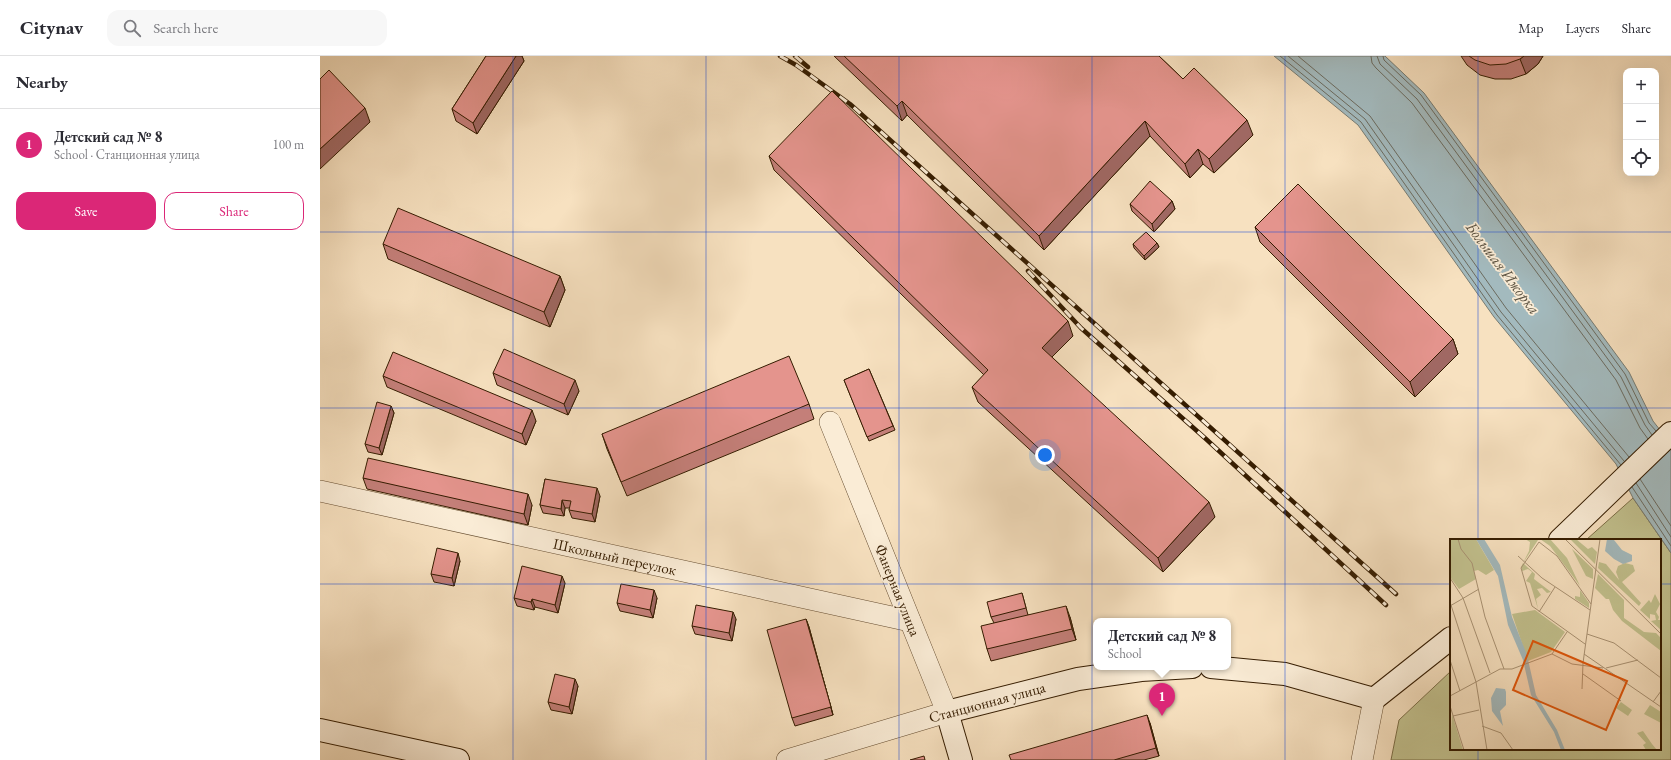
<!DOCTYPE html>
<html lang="en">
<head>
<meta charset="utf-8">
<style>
	:root { --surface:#fff; --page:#f7f7f7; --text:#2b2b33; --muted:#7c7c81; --line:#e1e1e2; --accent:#db2777 }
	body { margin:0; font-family:"EB Garamond",serif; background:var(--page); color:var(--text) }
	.controls { position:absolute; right:12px; top:12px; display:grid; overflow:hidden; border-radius:8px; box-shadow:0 4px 16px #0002 }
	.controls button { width:36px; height:36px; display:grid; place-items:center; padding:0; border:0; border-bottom:1px solid var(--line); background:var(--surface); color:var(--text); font:20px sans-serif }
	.you { position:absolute; left:725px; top:399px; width:14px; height:14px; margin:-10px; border:3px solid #fff; border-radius:50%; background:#1a73e8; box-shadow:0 0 0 6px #1a73e833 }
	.badge { display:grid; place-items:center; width:26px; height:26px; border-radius:50%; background:var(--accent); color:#fff; font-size:13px; font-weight:700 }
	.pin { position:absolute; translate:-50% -33px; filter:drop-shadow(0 1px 2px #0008) }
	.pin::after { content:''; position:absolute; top:21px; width:14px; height:12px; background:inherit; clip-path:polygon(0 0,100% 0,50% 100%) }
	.popup { position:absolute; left:773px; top:562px; width:138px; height:52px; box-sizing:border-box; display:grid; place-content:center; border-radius:8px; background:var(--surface); filter:drop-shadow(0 1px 3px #0005); font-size:13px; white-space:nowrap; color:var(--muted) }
	.popup b { font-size:15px; color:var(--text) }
	.popup::after { content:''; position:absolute; left:50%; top:100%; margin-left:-8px; border:8px solid transparent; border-top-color:var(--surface) }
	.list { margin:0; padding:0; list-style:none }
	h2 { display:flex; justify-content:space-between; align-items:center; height:52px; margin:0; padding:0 16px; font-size:17px }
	h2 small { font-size:13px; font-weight:400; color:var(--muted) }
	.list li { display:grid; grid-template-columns:26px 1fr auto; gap:12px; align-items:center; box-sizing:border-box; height:72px; padding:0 16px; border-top:1px solid var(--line) }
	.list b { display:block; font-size:15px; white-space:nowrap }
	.list p { margin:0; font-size:13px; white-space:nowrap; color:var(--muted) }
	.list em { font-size:13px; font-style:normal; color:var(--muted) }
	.actions { display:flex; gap:8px; padding:12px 16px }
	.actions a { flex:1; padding:9px 0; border:1px solid var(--accent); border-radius:12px; text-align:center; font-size:14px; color:var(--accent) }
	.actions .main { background:var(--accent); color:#fff }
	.icon { flex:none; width:22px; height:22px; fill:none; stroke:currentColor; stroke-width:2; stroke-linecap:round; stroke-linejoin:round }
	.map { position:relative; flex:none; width:1351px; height:704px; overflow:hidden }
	header { display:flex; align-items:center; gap:24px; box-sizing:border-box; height:56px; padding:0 20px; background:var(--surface); border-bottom:1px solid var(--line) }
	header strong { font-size:19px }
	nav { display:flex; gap:22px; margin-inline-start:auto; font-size:14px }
	.search { width:280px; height:36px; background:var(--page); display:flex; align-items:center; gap:10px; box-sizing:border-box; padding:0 14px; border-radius:12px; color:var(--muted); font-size:15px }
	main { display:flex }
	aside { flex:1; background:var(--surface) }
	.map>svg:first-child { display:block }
</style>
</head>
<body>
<header>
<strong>Citynav</strong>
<div class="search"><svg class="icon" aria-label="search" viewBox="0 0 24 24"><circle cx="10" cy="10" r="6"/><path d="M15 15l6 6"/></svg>Search here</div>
<nav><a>Map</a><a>Layers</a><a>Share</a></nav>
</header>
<main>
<aside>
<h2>Nearby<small></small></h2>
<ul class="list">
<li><span class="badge">1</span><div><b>Детский сад № 8</b><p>School · Станционная улица</p></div><em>100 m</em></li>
</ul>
<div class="actions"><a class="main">Save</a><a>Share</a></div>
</aside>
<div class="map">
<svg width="1351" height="704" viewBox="0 0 1351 704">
	<rect width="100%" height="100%" fill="#f7e1c0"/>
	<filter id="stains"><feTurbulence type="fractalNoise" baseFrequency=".005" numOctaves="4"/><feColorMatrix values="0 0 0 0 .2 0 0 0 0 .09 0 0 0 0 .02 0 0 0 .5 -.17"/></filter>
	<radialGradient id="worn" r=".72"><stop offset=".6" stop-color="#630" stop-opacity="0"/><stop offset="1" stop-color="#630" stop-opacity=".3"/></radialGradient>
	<polygon fill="#c2c18e" stroke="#7c6e47" points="1313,442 1351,497 1351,704 1071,704 1079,664 1131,615 1131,693 1340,693 1340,484 1266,484"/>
	<polygon fill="#a3babe" stroke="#777b72" points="954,0 1065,0 1104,37 1309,316 1333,365 1351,388 1351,497 1313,442 1296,408 1174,261 1038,69"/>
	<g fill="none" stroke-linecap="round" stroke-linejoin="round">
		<g stroke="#6c6b5f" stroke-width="1">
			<polyline points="960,0 1041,66 1177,259 1301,409"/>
			<polyline points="968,0 1045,63 1181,256 1304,405"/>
			<polyline points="978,0 1050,60 1186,252 1309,401"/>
			<polyline points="1051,0 1052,7 1056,12 1092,47 1296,324 1320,372 1328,383"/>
			<polyline points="1057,0 1060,8 1097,43 1301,321 1325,369 1332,379"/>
			<polyline points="1063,0 1064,4 1101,39 1305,318 1329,367 1336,375"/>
			<polyline points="1320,423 1351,470"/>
			<polyline points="1316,427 1351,481"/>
			<polyline points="1312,431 1351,490"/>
		</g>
		<g stroke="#664d30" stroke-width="22">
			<g id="street">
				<path id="s1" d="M0 435 590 565"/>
				<polyline points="467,704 627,656 510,366"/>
				<polyline points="1042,704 1054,643"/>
			</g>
		</g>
		<g stroke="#351c00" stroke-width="24">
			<g id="secondary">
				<polyline points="1240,484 1351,377"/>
				<polyline points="891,611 965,618 1054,643 1131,582"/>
				<polyline points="0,674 138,704"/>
				<polyline points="641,704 627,656 758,623 821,614 872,611"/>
			</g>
		</g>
		<use href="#street" stroke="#faecd6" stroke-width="21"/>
		<use href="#secondary" stroke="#faecd6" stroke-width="22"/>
		<g stroke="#351c00" stroke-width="4.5">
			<g id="rail">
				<polyline points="460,0 476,9 530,48 1076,538"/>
				<polyline points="475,0 488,11"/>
				<polyline points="708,215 761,272 886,383 1066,549"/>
			</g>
		</g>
		<use href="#rail" stroke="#faecd6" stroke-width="3" stroke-dasharray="9" stroke-linecap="butt"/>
	</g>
	<g fill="#c47f79" stroke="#351c00">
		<polygon points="166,0 202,0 204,5 157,78 136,65 132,53"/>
		<polygon points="514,0 839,0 863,23 933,79 894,117 883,108 870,122 830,80 724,194 587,59 582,65"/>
		<polygon points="1141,0 1223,0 1218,8 1206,18 1191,23 1175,23 1160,19 1147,9"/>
		<polygon points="449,100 753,280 732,301 895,461 843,516 658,346 652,331 664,319 454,114"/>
		<polygon points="852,145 855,153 834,176 812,155 810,148"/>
		<polygon points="935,171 1133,283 1138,298 1095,341 940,186"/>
		<polygon points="837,187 839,191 825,204 814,192 813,188"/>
		<polygon points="63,188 240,220 245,234 230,271 68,203"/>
		<polygon points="549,313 575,374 549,385 524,324"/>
		<polygon points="173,317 259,335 248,359 177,329"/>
		<polygon points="63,320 216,365 206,389 67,331"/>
		<polygon points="489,348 494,363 307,440 287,393 282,378"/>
		<polygon points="71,350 74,357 62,399 48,396 45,388"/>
		<polygon points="43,422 212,449 208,469 47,433"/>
		<polygon points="225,423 280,440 275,466 252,462 249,454 250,452 245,452 244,460 223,457 220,449"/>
		<polygon points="140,505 134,530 114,526 111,518"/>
		<polygon points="245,527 238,557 215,551 214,554 197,550 194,542"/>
		<polygon points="702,537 708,559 750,561 756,584 671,605 667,593 674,567 671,561"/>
		<polygon points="337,542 333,562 300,555 297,547"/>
		<polygon points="416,563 412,585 375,578 372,570"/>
		<polygon points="486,563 489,571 513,659 475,670 472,662"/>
		<polygon points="258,630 252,658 231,654 228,646"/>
		<polygon points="830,667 839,700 824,704 691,704"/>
	</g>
	<g fill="#a06863" stroke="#351c00">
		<polygon points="196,0 202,0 204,5 157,78 153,67"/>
		<polygon points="1204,0 1223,0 1218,8 1206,18 1200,3"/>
		<polygon points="582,45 587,59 582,65 577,50"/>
		<polygon points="45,52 50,66 0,113 0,93"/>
		<polygon points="927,64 933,79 894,117 889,103"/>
		<polygon points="825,65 830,80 724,194 719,180"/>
		<polygon points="878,93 883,108 870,122 865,108"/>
		<polygon points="852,145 855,153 834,176 832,168"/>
		<polygon points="837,187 839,191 825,204 824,200"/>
		<polygon points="240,220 245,234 230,271 224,256"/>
		<polygon points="748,265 753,280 727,306 722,292"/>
		<polygon points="1133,283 1138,298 1095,341 1090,326"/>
		<polygon points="255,324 259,335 248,359 244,348"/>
		<polygon points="71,350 74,357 62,399 59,392"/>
		<polygon points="212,354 216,365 206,389 202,378"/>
		<polygon points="277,432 280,440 275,466 272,458"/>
		<polygon points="208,438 212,449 208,469 204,458"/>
		<polygon points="242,444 245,452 244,460 241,453"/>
		<polygon points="889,446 895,461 843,516 838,502"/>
		<polygon points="138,497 140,505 134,530 132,522"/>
		<polygon points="242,520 245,527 238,557 235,549"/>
		<polygon points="334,534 337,542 333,562 330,554"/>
		<polygon points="212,543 215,551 214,554 211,546"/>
		<polygon points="746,550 750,561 756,584 752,573"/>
		<polygon points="413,556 416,563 412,585 409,577"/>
		<polygon points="486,563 489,571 513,659 511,651"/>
		<polygon points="255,623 258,630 252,658 249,651"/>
		<polygon points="827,659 830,667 839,700 836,692"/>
	</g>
	<g fill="#e4948d" stroke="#351c00">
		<polygon points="166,0 196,0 153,67 132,53"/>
		<polygon points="524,0 839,0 863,23 874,12 927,64 889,103 878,93 865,108 825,65 719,180 582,45 577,50"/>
		<polygon points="1149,0 1204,0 1200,3 1186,8 1170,9 1155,4"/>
		<polygon points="9,14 45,52 0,93 0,23"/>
		<polygon points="512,35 748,265 722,292 889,446 838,502 652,331 668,314 449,100"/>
		<polygon points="830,125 852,145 832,168 810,148"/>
		<polygon points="978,128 1133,283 1090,326 935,171"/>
		<polygon points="78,152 240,220 224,256 63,188"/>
		<polygon points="826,176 837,187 824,200 813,188"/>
		<polygon points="184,293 255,324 244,348 173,317"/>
		<polygon points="73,296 212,354 202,378 63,320"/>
		<polygon points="469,300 489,348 301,426 282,378"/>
		<polygon points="549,313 573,370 547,381 524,324"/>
		<polygon points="57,346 71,350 59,392 45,388"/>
		<polygon points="48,402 208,438 204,458 43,422"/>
		<polygon points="225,423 277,432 272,458 249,454 251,445 242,444 241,453 220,449"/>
		<polygon points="117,492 138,497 132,522 111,518"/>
		<polygon points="202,510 242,520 235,549 212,543 211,546 194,542"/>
		<polygon points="301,528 334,534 330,554 297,547"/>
		<polygon points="702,537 706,552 671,561 667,546"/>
		<polygon points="376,549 413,556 409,577 372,570"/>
		<polygon points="746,550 752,573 667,593 661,570"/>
		<polygon points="486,563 511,651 472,662 447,574"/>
		<polygon points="235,618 255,623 249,651 228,646"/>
		<polygon points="827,659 836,692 794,704 691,704 689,699"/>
		<polygon points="604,700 605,704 590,704"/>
	</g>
	<path fill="none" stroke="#1d4ed8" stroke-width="1" stroke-opacity="0.55" d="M193 0V704M386 0V704M579 0V704M772 0V704M965 0V704M1158 0V484M0 176H1351M0 352H1351M0 528H1131M1340 528H1351M1158 693V704"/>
	<g text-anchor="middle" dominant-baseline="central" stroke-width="3.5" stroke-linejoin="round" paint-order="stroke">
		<g font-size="15" fill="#351c00" stroke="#faecd6">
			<text stroke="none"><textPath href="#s1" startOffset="302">Школьный переулок</textPath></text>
			<text transform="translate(578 534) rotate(68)">Фанерная улица</text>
			<text transform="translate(667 646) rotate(-15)">Станционная улица</text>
		</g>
		<g font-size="16" font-style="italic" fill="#5c5342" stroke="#faecd6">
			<text transform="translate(1183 212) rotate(53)">Большая Ижорка</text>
		</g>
	</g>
	<g transform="translate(1130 483)">
		<rect width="211" height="211" fill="#f7e1c0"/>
		<path d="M0 0H26L44 31 36 36 28 31 24 32 26 40 9 50 0 38ZM75 0 88 1 73 24 85 35 84 40 101 53 97 54 92 49 87 50 91 56 86 60 88 70 80 44 76 42 82 33 78 30 72 32 71 28 79 12 80 3ZM90 0H100L117 19 130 47 100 7ZM120 0H126L138 10 142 8 147 13 145 25ZM122 10 143 30V40L136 37ZM149 23 156 25 169 41 166 33 168 27 175 24 183 26 185 32 172 43 191 64 189 67 148 29ZM148 35 174 61V79L194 93 206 94 211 99V112L172 82 163 71 159 60H156L145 49ZM130 51 139 64V69L125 60V57L130 58ZM205 55 210 65 206 73 209 78 208 81H211V91L201 82 206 81 205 76 200 75V80L190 71 199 61 201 64ZM85 71 115 93 101 113 78 122 62 75ZM171 163 182 171 178 177 166 169ZM200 166 211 173V184L194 175ZM2 175 13 211H0ZM193 192 202 205 207 211H196L193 206 196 204 187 194Z" fill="#c2c18e"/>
		<path d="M26 0H34L50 26 62 78 77 116 86 156 107 191 115 211H111L104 193 81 156 73 121 58 86 48 37ZM157 0 164 1 172 11 182 16V22L173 25 164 20 155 12ZM46 149 55 150 56 153V166L50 172 53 187 42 172 41 159Z" fill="#a3babe"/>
		<path fill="none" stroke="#a99273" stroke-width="1" d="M8 0 11 10 22 24 35 78 54 130M115 0 211 95M68 17 92 39 140 71M0 39 13 59 40 134M0 63 26 143 37 211M0 67 29 50M89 73 105 48M137 95 164 104 211 139M135 105 82 67 71 29 89 3 107 17 141 65M102 115 122 125 153 129M102 115 117 93M134 115 211 168M0 121 10 152M156 129 188 121M133 135 171 162M132 150 133 124 150 0M0 157 50 130H62L102 115M203 163 211 152M0 167 14 211M3 177 29 171M32 187 51 194 63 211"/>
		<path fill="#df560b" fill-opacity="0.15" stroke="#df560b" stroke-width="2" d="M83 102 177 142 156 191 63 151Z"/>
		<rect width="211" height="211" fill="none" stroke="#351c00" stroke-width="2"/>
	</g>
	<rect width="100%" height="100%" filter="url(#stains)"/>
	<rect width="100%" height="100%" fill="url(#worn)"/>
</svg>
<div class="controls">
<button>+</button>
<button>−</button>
<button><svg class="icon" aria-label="locate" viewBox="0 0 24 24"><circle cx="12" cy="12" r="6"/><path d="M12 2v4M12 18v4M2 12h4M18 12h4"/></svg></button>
</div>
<div class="you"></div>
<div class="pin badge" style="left:842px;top:660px">1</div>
<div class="popup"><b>Детский сад № 8</b>School</div>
</div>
</main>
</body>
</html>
